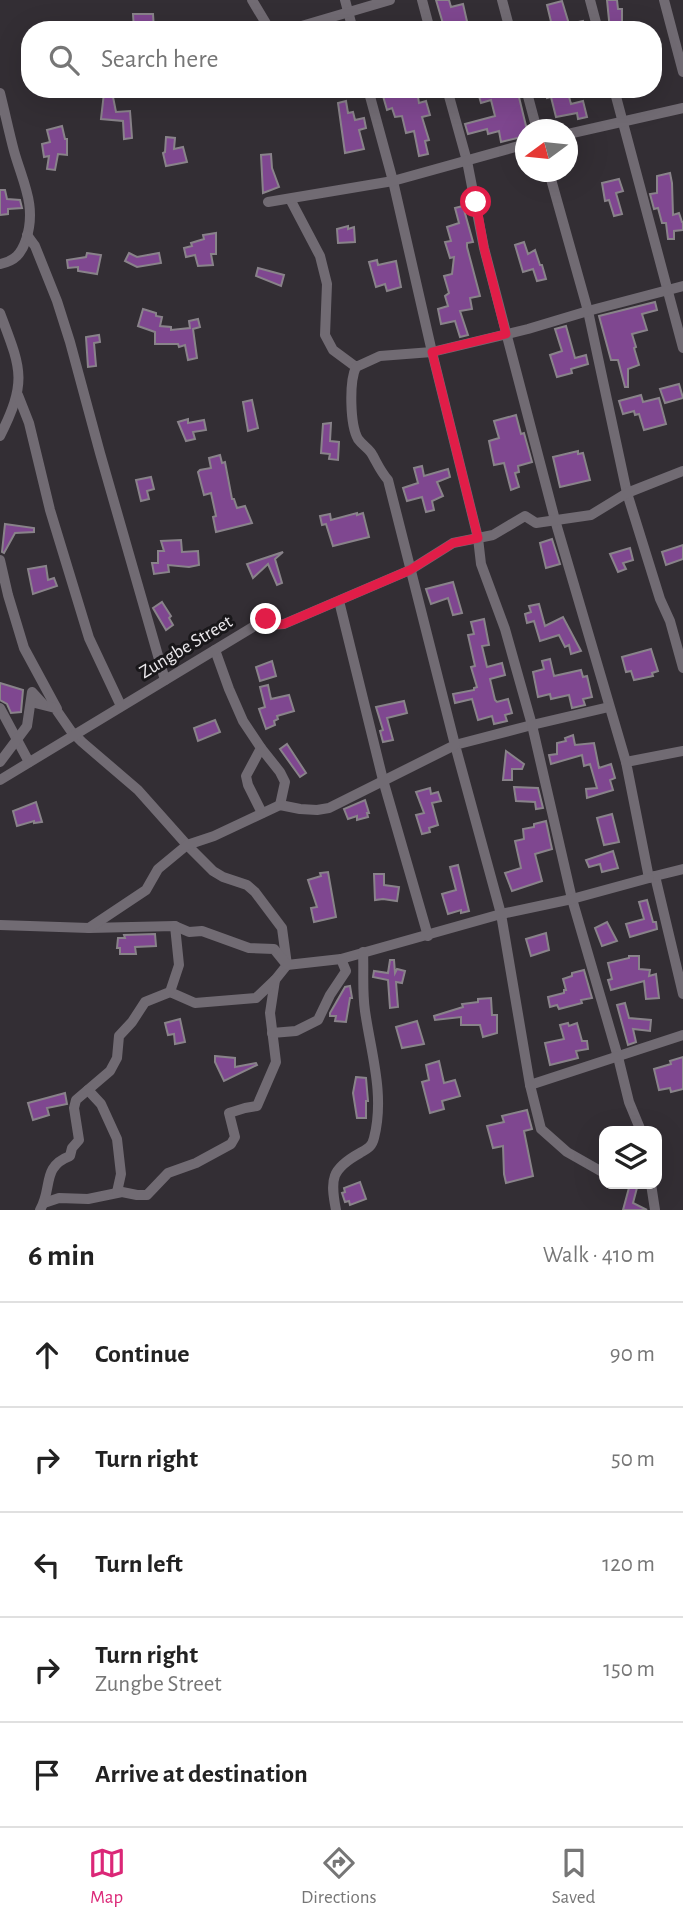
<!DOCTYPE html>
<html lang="en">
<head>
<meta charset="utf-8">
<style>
	:root { --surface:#fff; --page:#f2f2f2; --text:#222; --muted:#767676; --line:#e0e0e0; --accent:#db2777 }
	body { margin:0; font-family:"Alegreya Sans",sans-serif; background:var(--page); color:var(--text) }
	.controls { position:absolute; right:21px; bottom:21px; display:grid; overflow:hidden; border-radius:14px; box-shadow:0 7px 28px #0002 }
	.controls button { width:63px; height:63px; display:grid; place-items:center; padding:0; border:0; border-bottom:2px solid var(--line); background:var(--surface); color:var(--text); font:35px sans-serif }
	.compass { position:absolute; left:515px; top:119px; width:63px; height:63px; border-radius:50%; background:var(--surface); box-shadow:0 7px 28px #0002; rotate:255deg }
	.stop { position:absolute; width:21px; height:21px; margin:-16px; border:5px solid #e11d48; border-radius:50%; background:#fff }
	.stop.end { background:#e11d48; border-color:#fff; box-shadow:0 2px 7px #0008 }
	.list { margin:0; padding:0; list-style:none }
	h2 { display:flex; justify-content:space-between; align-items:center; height:91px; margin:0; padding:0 28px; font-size:30px }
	h2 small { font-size:23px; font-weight:400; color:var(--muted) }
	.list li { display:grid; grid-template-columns:46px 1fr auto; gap:21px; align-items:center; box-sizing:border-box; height:105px; padding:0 28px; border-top:2px solid var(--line) }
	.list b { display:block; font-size:26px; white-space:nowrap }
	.list p { margin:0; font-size:23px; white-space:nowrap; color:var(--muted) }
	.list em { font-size:23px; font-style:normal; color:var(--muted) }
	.icon { flex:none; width:38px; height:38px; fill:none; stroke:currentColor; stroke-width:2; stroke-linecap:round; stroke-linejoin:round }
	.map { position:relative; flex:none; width:683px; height:1210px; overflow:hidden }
	.search { position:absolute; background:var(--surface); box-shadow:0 7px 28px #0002; left:21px; right:21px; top:21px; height:77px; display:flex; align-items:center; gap:18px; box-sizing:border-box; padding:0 24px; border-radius:28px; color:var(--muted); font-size:26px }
	.sheet { height:616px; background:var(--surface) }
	nav { display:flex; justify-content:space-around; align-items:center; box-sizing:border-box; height:98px; border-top:2px solid var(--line); background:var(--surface); font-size:19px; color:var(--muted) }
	nav a { display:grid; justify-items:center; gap:4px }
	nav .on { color:var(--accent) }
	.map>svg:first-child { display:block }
</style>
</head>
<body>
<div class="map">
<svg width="683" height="1210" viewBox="0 0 683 1210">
	<rect width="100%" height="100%" fill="#332e34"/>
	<g fill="#7f4790" stroke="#89838a" stroke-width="2">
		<polygon points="436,0 449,0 451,7 463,4 469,30 448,30 447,26 444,27"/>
		<polygon points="607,0 617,0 618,9 622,9 622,30 610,30"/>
		<polygon points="562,1 569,24 583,21 585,30 553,30 547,5"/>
		<polygon points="133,14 153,14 154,30 134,30"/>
		<polygon points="381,89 403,89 404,93 417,91 419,103 426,101 430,115 422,117 429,140 425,141 428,154 419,156 414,131 406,133 402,116 395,117 392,108 387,110"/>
		<polygon points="477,89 517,89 527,130 526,130 526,136 501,142 499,131 488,134 487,129 468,134 465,124 495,116 491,100 481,103"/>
		<polygon points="549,89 570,89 570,92 568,93 571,104 583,101 587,117 578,119 577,113 556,117 551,97 547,98 545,90"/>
		<polygon points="112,92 116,112 130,111 132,138 124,139 123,121 101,119 104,93"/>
		<polygon points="346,101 348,113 353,112 355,120 364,118 366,128 359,130 364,149 345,153 338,103"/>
		<polygon points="62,126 65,139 67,139 67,155 58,154 55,170 47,169 49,156 44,157 42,144 50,142 47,130"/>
		<polygon points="166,137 175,138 174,149 183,147 187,162 166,166 163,153 165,152"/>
		<polygon points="271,154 272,168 279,187 263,193 261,155"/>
		<polygon points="670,173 672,183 673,215 679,213 682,222 683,222 683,230 674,231 674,239 668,239 666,223 662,223 658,208 654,209 650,194 657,193 657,176"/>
		<polygon points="619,179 623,191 616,193 622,214 614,216 609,200 605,201 602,183"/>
		<polygon points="0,190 5,190 7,199 20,200 22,208 8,209 8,214 0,215"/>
		<polygon points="463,206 473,242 467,243 467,247 480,296 470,298 472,309 460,311 468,335 460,337 455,321 441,324 438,309 448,306 445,296 449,293 444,276 452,274 454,257 450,258 445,242 451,241 447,227 459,223 455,208"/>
		<polygon points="348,226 348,229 354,227 355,242 338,243 337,229"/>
		<polygon points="216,233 216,254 211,254 213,265 198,266 195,255 186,257 184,248 192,246 191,243 204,239 203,235"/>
		<polygon points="524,242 528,254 535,250 540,265 542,265 546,279 537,281 533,269 523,272 515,245"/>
		<polygon points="87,253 101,255 97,274 78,271 78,267 68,268 67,260 86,257"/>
		<polygon points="129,253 137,257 159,253 161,263 137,267 125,261"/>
		<polygon points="377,260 378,265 396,261 401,287 387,291 385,284 376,287 369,262"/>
		<polygon points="258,268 284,275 281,286 256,276"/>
		<polygon points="655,302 657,310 642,314 647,330 632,334 636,347 634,348 639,365 628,369 628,387 625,387 618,360 611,360 599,316"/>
		<polygon points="143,309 156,313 156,316 162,317 160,326 171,327 171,330 190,328 189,321 198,319 200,327 193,329 197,358 188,360 185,345 179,347 178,344 155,344 155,332 138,326"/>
		<polygon points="566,326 575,358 586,355 588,364 571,369 572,373 557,377 550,355 562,351 555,329"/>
		<polygon points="99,335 100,342 94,343 96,366 88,367 86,337"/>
		<polygon points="679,384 683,398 665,403 660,389"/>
		<polygon points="641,395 643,402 659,398 666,424 644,430 639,414 635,415 634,411 623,414 619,401"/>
		<polygon points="252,400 258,428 248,431 243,402"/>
		<polygon points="516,415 521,434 524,433 532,462 518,466 519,472 515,473 519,487 511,490 504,463 494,465 489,441 499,438 494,421"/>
		<polygon points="188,419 188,423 204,420 206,430 193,432 195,439 186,441 178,422"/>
		<polygon points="331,423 330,441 339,442 338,460 329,459 330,454 321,453 323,424"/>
		<polygon points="578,451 578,454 583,453 590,480 560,487 553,457"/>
		<polygon points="220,455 222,463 225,462 232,499 234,499 237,508 245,506 252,523 216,532 213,517 216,516 211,493 204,495 198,472 200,470 211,468 209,458"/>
		<polygon points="422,466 424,476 448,469 450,477 437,482 443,496 432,501 434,510 426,512 422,497 407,501 403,488 418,483 414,468"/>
		<polygon points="151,477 154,489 147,491 149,499 141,501 136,480"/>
		<polygon points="357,513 357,515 363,513 369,537 333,546 326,524 322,525 320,516 330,514 331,520"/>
		<polygon points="5,524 34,528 34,532 15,533 4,553 2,552"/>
		<polygon points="552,539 560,564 546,568 540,543"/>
		<polygon points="181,540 182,552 198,551 199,565 189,567 168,565 169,572 154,574 152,563 158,563 158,551 164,551 161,541"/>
		<polygon points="683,545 683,559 666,565 662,552"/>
		<polygon points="630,548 633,560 623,563 626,569 618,572 610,554"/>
		<polygon points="283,552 275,559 282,583 277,585 268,564 253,578 247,564"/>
		<polygon points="46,566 48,580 54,578 57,586 33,594 28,569"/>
		<polygon points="453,582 462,613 453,615 448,598 431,604 426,589"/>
		<polygon points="162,602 171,616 169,618 173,625 166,630 153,608"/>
		<polygon points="539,604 545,626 563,617 581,651 571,654 569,645 565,647 559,635 540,641 534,621 527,623 525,614 531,612 529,606"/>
		<polygon points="484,619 489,645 482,646 487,667 502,663 505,675 490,679 495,700 497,702 508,699 512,713 505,715 507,721 494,724 492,716 478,720 472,699 455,703 453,694 474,690 474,688 477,687 471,667 475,666 468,635 474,634 471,622"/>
		<polygon points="651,649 658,671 652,673 653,676 634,680 631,671 626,672 622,657"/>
		<polygon points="550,659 554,676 581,670 583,677 587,676 592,697 583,699 585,705 572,708 569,695 551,699 550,694 538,697 533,672 544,669 542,661"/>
		<polygon points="272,661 276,676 260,681 256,667"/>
		<polygon points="0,683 23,690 21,712 11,713 7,704 0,700"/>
		<polygon points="268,685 271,699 289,695 294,711 277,716 278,719 274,721 275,725 266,729 259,709 265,707 260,687"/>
		<polygon points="404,701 407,713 387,718 393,740 383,742 380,731 383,730 376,707"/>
		<polygon points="215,720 220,732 198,741 194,728"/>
		<polygon points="573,735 575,745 594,743 599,768 611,764 615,778 610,780 613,790 587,798 586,789 597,788 590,764 584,766 582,755 551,764 549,755 557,754 557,743 566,741 565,738"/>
		<polygon points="287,744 306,773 300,777 280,749"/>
		<polygon points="506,751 524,764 522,769 512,769 512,780 503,780"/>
		<polygon points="514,787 538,788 543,808 536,809 535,802 516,801"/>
		<polygon points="430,788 431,794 438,792 441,801 432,803 438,825 429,828 430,832 422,834 416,815 424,813 416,792"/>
		<polygon points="365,800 369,813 367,813 368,817 357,820 357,816 348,819 344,809"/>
		<polygon points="36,802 42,822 34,823 34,821 17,826 13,811"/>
		<polygon points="612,814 619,842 604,845 597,818"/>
		<polygon points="546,821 552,849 535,854 542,881 512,891 505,873 521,868 515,841 524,839 523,829 534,827 534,824"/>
		<polygon points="613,851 618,868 602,872 600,864 589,867 586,860"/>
		<polygon points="458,865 469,911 461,913 461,910 448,914 442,894 456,890 450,867"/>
		<polygon points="328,872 336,917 314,922 311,908 317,907 308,880 321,876 320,873"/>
		<polygon points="374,874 384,874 384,885 399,887 397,901 383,899 375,900"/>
		<polygon points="647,900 653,922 656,922 657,929 630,937 626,924 644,919 639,902"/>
		<polygon points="607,922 617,941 602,946 595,928"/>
		<polygon points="546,933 549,950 531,956 526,939"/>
		<polygon points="155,934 156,946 135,947 136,954 120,954 120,948 117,948 118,938 125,938 124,935"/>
		<polygon points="629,956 639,956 639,969 650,970 649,976 656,974 659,998 646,999 644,981 611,990 608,980 612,979 608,963 629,958"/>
		<polygon points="390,960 394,960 395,973 397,969 405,971 402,983 396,982 398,1007 390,1008 388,980 373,977 374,971 388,973"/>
		<polygon points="584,970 592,998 581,1000 582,1003 559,1009 557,1005 550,1007 548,997 564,993 564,990 566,990 563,979 572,976 572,973"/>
		<polygon points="350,986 352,998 350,998 346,1022 335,1021 336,1016 330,1016 330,1013 345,987"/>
		<polygon points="491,998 492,1015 497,1015 497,1033 483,1037 480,1025 461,1025 461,1017 435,1020 434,1016 463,1007 462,1004 478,1002 478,999"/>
		<polygon points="625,1003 629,1018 651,1020 650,1031 633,1029 636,1042 628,1045 617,1005"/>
		<polygon points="180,1019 185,1042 175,1044 174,1034 168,1035 165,1023"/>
		<polygon points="417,1021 424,1044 402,1048 396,1027"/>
		<polygon points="568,1023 569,1026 577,1023 582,1041 587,1041 588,1049 576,1051 578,1058 550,1065 545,1043 564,1039 560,1025"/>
		<polygon points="215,1056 235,1058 235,1067 256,1063 257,1065 224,1081 215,1062"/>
		<polygon points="683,1057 683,1089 671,1092 670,1088 659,1090 654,1069 671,1064 670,1061"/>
		<polygon points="439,1061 444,1083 455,1080 460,1096 442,1101 444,1109 430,1113 422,1082 429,1080 426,1065"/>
		<polygon points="356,1077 366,1078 368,1101 366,1101 366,1118 357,1118 353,1093"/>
		<polygon points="65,1093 67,1104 47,1108 49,1115 33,1120 28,1103"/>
		<polygon points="527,1110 532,1129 524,1131 533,1176 506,1183 504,1174 503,1146 493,1148 487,1126 504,1122 502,1116"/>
		<polygon points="360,1182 366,1199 350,1205 349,1201 345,1202 342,1193 345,1192 344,1188"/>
		<polygon points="630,1184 638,1184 633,1203 647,1210 623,1210"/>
	</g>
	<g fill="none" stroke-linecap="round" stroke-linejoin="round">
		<g stroke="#716b73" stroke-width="10">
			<polyline points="252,0 270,30"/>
			<polyline points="345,0 353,30"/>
			<polyline points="422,0 430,30"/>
			<polyline points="502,0 510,30"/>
			<polyline points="590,0 598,30"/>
			<polyline points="664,0 683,72"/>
			<polyline points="288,30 390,0"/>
			<polyline points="368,89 393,181 432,352 478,538 481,564 505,629 532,725 455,745 501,914 530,1085 541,1129 567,1152 604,1173"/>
			<polyline points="447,89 467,161 484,248 555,520 626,762"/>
			<polyline points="526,89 537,130"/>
			<polyline points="614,89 683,348"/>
			<path d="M0 93C5 113 9 132 14 151 23 183 37 206 26 240 21 254 15 261 0 264"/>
			<polyline points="568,134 683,108"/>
			<polyline points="549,172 588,311 627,493 660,599 670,621 683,668"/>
			<polyline points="290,199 320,256 327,284 325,335 333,350 356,367 380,356 432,352 528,329 588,311 683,286"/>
			<polyline points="268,202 393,181 526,144"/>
			<polyline points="27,235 35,246 57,301 70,342 100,453 165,680"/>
			<path d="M0 313C21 369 28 380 0 436"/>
			<polyline points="18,395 29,423 50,510 89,638 121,706"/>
			<polyline points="0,560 8,595 24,648 57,709"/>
			<polyline points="340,605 383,780 428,936"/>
			<polyline points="215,650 229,689 243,721 261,748 246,776 248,785 262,813"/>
			<polyline points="31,702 55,708 71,731 82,742 138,790 187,845 213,871 223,877 247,885 255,892 282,928 287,965 275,980 270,1013 276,1062 257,1106 245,1108 229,1113 235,1137 231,1144 196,1163 168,1173 147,1195 137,1195 122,1192 88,1199 59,1198 44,1203"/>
			<polyline points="609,707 532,725 572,899 618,1057 629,1102 641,1131"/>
			<polyline points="0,708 29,762"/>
			<polyline points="261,748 280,772 285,782 280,805"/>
			<polyline points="683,751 626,762 649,878 655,876 683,994"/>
			<polyline points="0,762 27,726 32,692 43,704"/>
			<polyline points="0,780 266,619 271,625 284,624 410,570 453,543 493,535 525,516 536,523 591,515 627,493 683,471"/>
			<polyline points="655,876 683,869"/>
			<polyline points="0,925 89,928 175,926 189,932 202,931 249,948 274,949 287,965 341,959 501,914 572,899 649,878"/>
			<path d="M89 928 146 890 158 869 187 845 214 836 280 805 300 809 317 810 329 808 455 745 388 480C381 472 378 465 373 456 370 449 363 446 358 439 350 425 349 382 356 367"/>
			<polyline points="170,992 195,1003 256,998 275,980"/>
			<polyline points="272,1033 296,1031 318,1020 330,995 346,971 341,959"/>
			<polyline points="530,1085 683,1035"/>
			<polyline points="88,1090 101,1104 117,1139 121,1174 117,1192"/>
			<polyline points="651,1184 655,1210"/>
			<path d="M40 1210C53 1188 41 1167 70 1156L72 1148 79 1140 74 1108 76 1100 110 1071 117 1058 119 1036 132 1022 145 1002 170 992 179 965 175 926"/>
			<path d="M336 1210C330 1179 331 1169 360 1153 367 1149 372 1147 374 1138 385 1095 371 1053 365 1011 362 991 364 971 363 952"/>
		</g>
	</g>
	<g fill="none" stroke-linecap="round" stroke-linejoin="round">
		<polyline stroke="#e11d48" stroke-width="9" points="266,619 271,625 284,624 410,570 453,543 478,538 432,352 506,334 484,248 476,202"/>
	</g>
	<g text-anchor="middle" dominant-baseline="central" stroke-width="6" stroke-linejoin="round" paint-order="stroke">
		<g font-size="19" fill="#ece9ed" stroke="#19171a">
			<text transform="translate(186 647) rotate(-31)">Zungbe Street</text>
		</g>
	</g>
</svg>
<div class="controls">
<button><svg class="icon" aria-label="layers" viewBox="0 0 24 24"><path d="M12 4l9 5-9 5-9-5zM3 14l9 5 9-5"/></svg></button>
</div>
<svg class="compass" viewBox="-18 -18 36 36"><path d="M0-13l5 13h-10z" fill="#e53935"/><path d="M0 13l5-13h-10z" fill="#767676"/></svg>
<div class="stop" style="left:476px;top:202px"></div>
<div class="stop end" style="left:266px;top:619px"></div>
<div class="search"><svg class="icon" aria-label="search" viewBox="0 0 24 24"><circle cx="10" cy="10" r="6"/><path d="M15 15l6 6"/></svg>Search here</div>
</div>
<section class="sheet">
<h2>6 min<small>Walk · 410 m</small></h2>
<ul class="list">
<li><svg class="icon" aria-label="ahead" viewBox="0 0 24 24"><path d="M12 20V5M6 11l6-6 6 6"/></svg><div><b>Continue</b></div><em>90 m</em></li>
<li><svg class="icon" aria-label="right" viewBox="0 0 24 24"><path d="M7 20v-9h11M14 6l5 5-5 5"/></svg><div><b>Turn right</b></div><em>50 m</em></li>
<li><svg class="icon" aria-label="left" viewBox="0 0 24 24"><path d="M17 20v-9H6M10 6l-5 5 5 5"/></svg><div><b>Turn left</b></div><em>120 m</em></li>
<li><svg class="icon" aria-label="right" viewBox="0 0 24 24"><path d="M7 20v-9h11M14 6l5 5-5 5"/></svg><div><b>Turn right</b><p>Zungbe Street</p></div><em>150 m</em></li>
<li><svg class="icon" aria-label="arrive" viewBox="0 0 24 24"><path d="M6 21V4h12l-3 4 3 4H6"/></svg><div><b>Arrive at destination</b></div></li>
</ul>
</section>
<nav>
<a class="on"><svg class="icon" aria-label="map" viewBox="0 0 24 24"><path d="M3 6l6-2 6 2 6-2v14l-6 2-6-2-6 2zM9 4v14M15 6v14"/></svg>Map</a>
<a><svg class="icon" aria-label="directions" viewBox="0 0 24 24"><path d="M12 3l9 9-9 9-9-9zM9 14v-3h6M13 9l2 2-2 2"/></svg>Directions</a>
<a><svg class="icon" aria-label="saved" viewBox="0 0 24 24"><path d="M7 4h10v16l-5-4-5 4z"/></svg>Saved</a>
</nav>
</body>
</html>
